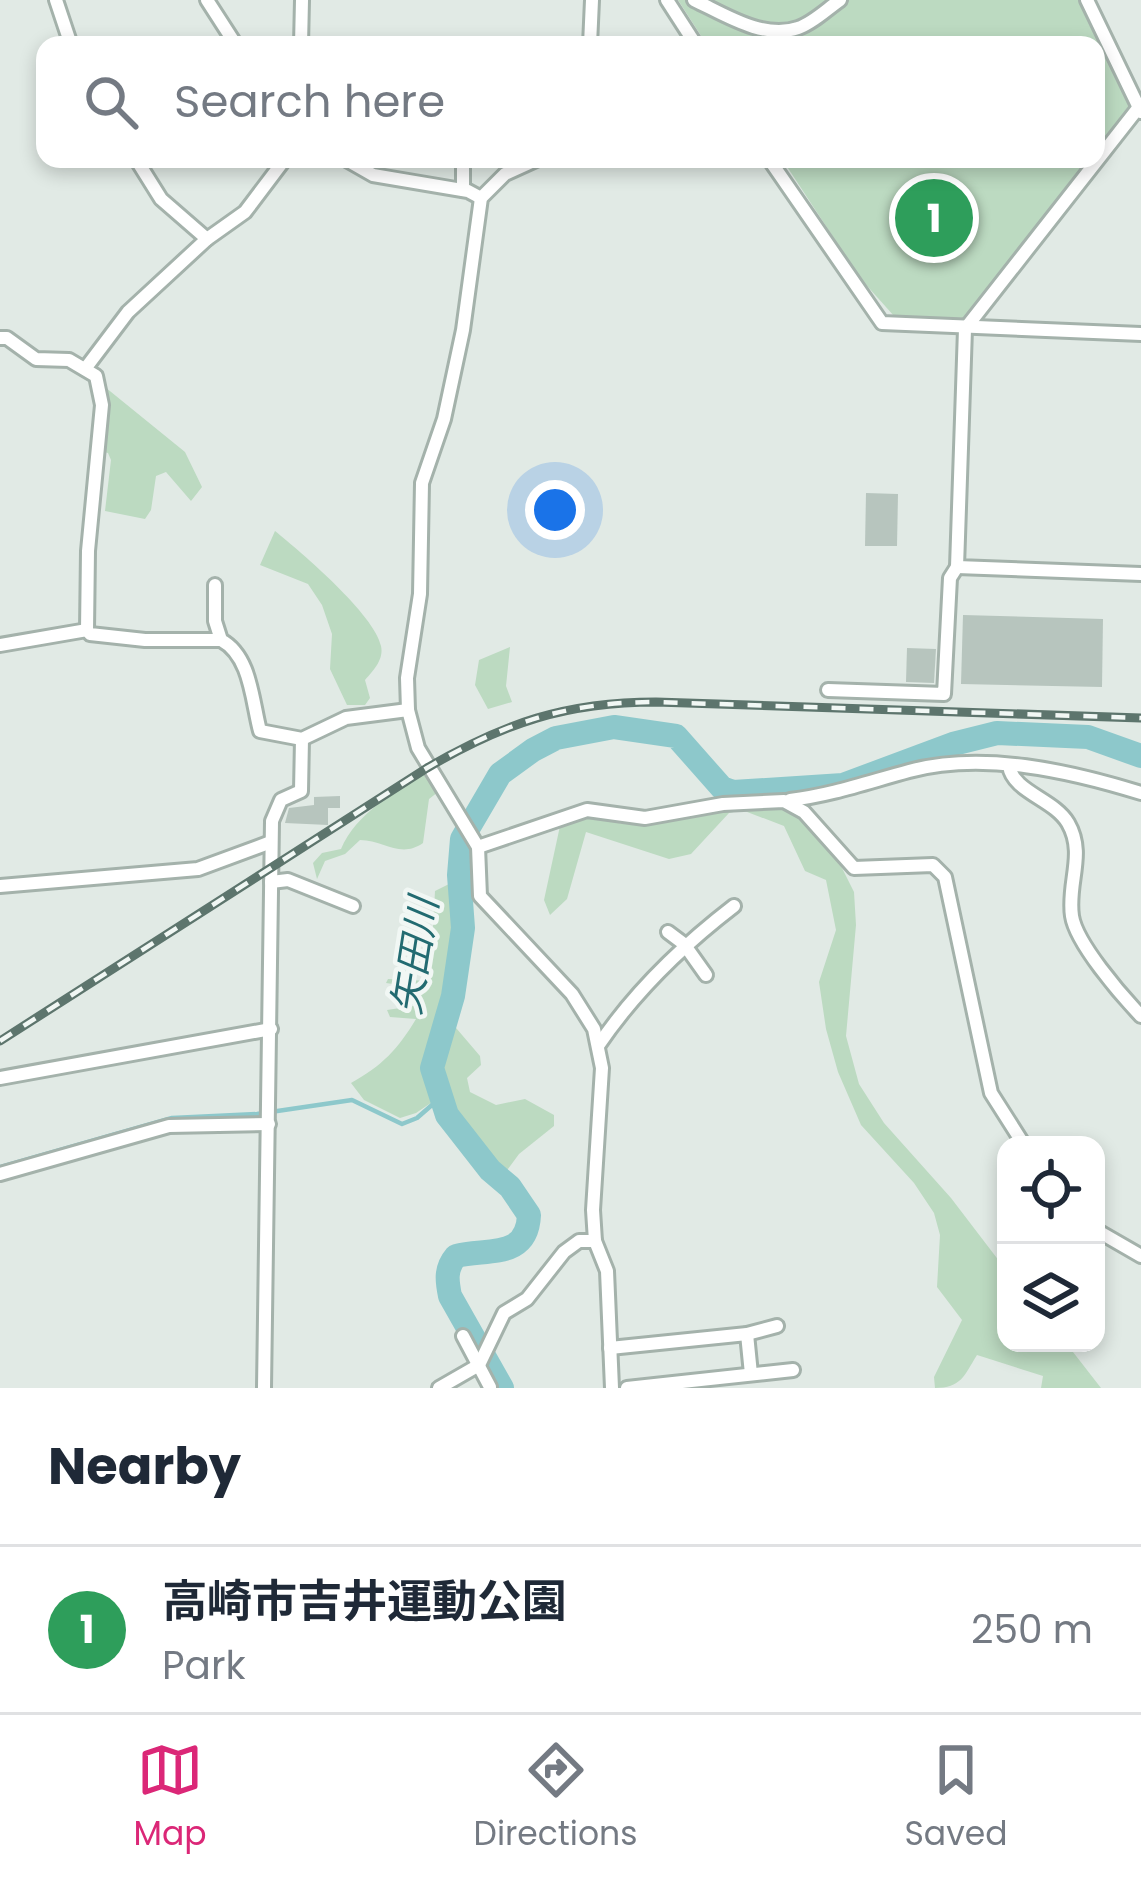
<!DOCTYPE html>
<html lang="en">
<head>
<meta charset="utf-8">
<style>
	:root { --surface:#fff; --page:#f6f6f7; --text:#1f2937; --muted:#747a83; --line:#e0e1e3; --accent:#db2777 }
	body { margin:0; font-family:Poppins,"Noto Sans JP",sans-serif; background:var(--page); color:var(--text) }
	.controls { position:absolute; right:36px; bottom:36px; display:grid; overflow:hidden; border-radius:24px; box-shadow:0 6px 18px #0003 }
	.controls button { width:108px; height:108px; display:grid; place-items:center; padding:0; border:0; border-bottom:3px solid var(--line); background:var(--surface); color:var(--text); font:60px sans-serif }
	.you { position:absolute; left:555px; top:510px; width:42px; height:42px; margin:-30px; border:9px solid #fff; border-radius:50%; background:#1a73e8; box-shadow:0 0 0 18px #1a73e833 }
	.badge { display:grid; place-items:center; width:78px; height:78px; border-radius:50%; background:var(--accent); color:#fff; font-size:39px; font-weight:700 }
	.pin { position:absolute; translate:-50% -50%; border:6px solid #fff; box-shadow:0 3px 12px #0006 }
	.list { margin:0; padding:0; list-style:none }
	h2 { display:flex; justify-content:space-between; align-items:center; height:156px; margin:0; padding:0 48px; font-size:51px }
	h2 small { font-size:39px; font-weight:400; color:var(--muted) }
	.list li { display:grid; grid-template-columns:78px 1fr auto; gap:36px; align-items:center; box-sizing:border-box; height:168px; padding:0 48px; border-top:3px solid var(--line) }
	.list b { display:block; font-size:45px; white-space:nowrap }
	.list p { margin:0; font-size:39px; white-space:nowrap; color:var(--muted) }
	.list em { font-size:39px; font-style:normal; color:var(--muted) }
	.icon { flex:none; width:66px; height:66px; fill:none; stroke:currentColor; stroke-width:2; stroke-linecap:round; stroke-linejoin:round }
	.map { position:relative; flex:none; width:1141px; height:1388px; overflow:hidden }
	.search { position:absolute; background:var(--surface); box-shadow:0 6px 18px #0003; left:36px; right:36px; top:36px; height:132px; display:flex; align-items:center; gap:30px; box-sizing:border-box; padding:0 42px; border-radius:24px; color:var(--muted); font-size:45px }
	.sheet { height:324px; background:var(--surface) }
	nav { display:flex; justify-content:space-around; align-items:center; box-sizing:border-box; height:168px; border-top:3px solid var(--line); background:var(--surface); font-size:33px; color:var(--muted) }
	nav a { display:grid; justify-items:center; gap:6px }
	nav .on { color:var(--accent) }
	.map>svg:first-child { display:block }
</style>
</head>
<body>
<div class="map">
<svg width="1141" height="1388" viewBox="0 0 1141 1388">
	<rect width="100%" height="100%" fill="#e1eae5"/>
	<g fill="#bcdac1">
		<polygon points="678,0 1093,0 1141,99 1096,157 1096,45 707,45"/>
		<polygon points="782,159 1094,159 966,319 894,316 860,278"/>
		<polygon points="100,383 185,452 202,487 191,501 166,472 156,476 151,510 145,519 105,511 111,460 108,453 91,449 98,422"/>
		<path d="M275 531C301 552 375 615 381 646 384 659 374 670 365 680L370 698 365 705H347L330 669 332 634 322 605 308 584 260 565Z"/>
		<polygon points="510,647 506,686 512,702 488,709 475,685 479,660"/>
		<path d="M427 769 438 792 429 799 423 843C400 859 384 840 360 840L345 854 325 861 317 879 313 863 322 853 341 849C356 813 396 792 427 769Z"/>
		<path d="M769 806 785 808 800 817 841 866 854 892 856 925 846 1036 859 1084 884 1123 951 1198 1006 1270V1343H1066L1101 1388H1041L1043 1376 977 1355C964 1376 961 1388 935 1388L934 1377 962 1320 937 1287 940 1235 934 1213 914 1183 861 1125 838 1072 826 1029 819 982 836 930 826 880 805 871 784 826 742 810 729 813 691 854 669 859 586 832 567 899 550 915 544 900 560 826 588 817 624 824H654L725 807Z"/>
		<path d="M455 881 456 923 439 1008 480 1056 481 1065 467 1078 470 1092 496 1105 525 1099 554 1115V1126L519 1154 505 1173 444 1094 416 1113 400 1118 364 1100 351 1083C382 1066 398 1049 416 1019L390 1017 387 1010 420 1005 414 987 386 983 388 979 430 981 435 891Z"/>
	</g>
	<g fill="none" stroke-linecap="round" stroke-linejoin="round">
		<polyline stroke="#8dc8cb" stroke-width="4.5" points="0,1167 172,1118 257,1114 352,1100 402,1124 417,1118 440,1098"/>
		<path stroke="#8dc8cb" stroke-width="24" d="M502 1388 450 1296C447 1281 445 1269 456 1256 487 1248 527 1260 529 1215L510 1187 490 1170 447 1115 432 1068 453 996 463 928 459 875 462 839 500 774 533 750 556 738 614 727 676 736 722 788 733 792 843 785 953 744 997 733 1088 737 1141 756"/>
	</g>
	<g fill="#b7c5be">
		<polygon points="866,493 898,494 897,546 865,546"/>
		<polygon points="963,615 1103,619 1102,687 961,684"/>
		<polygon points="907,648 936,649 934,683 906,682"/>
		<polygon points="340,796 340,808 328,808 328,825 285,823 289,808 314,805 314,797"/>
	</g>
	<g fill="none" stroke-linecap="round" stroke-linejoin="round">
		<g stroke="#a4b2ab" stroke-width="18">
			<g id="minor">
				<polyline points="56,0 71,45"/>
				<polyline points="207,0 236,45"/>
				<polyline points="667,0 696,45"/>
				<path d="M694 0C724 14 763 40 798 28 813 23 827 9 840 0"/>
				<polyline points="1087,0 1141,112"/>
				<polyline points="301,45 302,0"/>
				<polyline points="590,45 592,0"/>
				<polyline points="1139,107 965,329 957,567 1141,574"/>
				<polyline points="136,159 161,199 207,239"/>
				<polyline points="345,159 373,175 468,191 481,198"/>
				<polyline points="538,159 505,174 481,198 463,330 444,419 422,483 420,594 407,678 408,710 418,748 478,847 480,896 572,994 594,1029 602,1068 593,1210 595,1241 607,1271 612,1388"/>
				<polyline points="769,159 882,323 1141,334"/>
				<polyline points="463,190 463,159"/>
				<polyline points="0,338 7,338 36,359 69,360 96,376 102,405 88,551 87,630"/>
				<polyline points="85,369 128,312 207,239 245,212 285,159"/>
				<path d="M215 585V621L221 640C251 656 252 701 260 731L302 739 346 718 408 710"/>
				<polyline points="0,645 87,630 90,634 145,640 221,640"/>
				<polyline points="828,690 944,694 950,578 957,567"/>
				<path d="M1009 766C1013 792 1054 799 1068 823 1086 854 1067 883 1072 916 1076 943 1121 995 1141 1016"/>
				<path d="M790 800C832 795 868 782 909 771 983 751 1070 771 1141 793"/>
				<polyline points="478,847 587,810 645,818 723,804 784,801 804,812 854,868 933,865 945,877 991,1093 1024,1145"/>
				<polyline points="271,882 288,880 353,906"/>
				<polyline points="0,886 198,869 271,842"/>
				<polyline points="668,932 684,944 706,975"/>
				<path d="M598 1046C635 991 682 946 734 906"/>
				<polyline points="0,1078 271,1029"/>
				<polyline points="0,1174 169,1126 269,1124"/>
				<polyline points="1096,1230 1141,1256"/>
				<polyline points="747,1334 751,1374"/>
				<polyline points="463,1336 490,1387"/>
				<polyline points="610,1348 747,1334 777,1326"/>
				<polyline points="264,1388 272,821 281,800 301,791 302,739"/>
				<polyline points="439,1388 479,1365 504,1313 527,1299 564,1252 579,1241 595,1241"/>
				<polyline points="627,1388 793,1370"/>
			</g>
		</g>
		<use href="#minor" stroke="#fff" stroke-width="12"/>
		<g stroke="#5d756d" stroke-width="9">
			<path id="rail" d="M0 1041 427 768C504 723 566 702 656 702L1141 718"/>
		</g>
		<use href="#rail" stroke="#f1f7f4" stroke-width="4.5" stroke-dasharray="14" stroke-linecap="butt"/>
	</g>
	<g text-anchor="middle" dominant-baseline="central" stroke-width="9" stroke-linejoin="round" paint-order="stroke">
		<g font-size="39" font-style="italic" fill="#226b71" stroke="#f1f7f4">
			<text transform="translate(415 956) rotate(-81)">矢田川</text>
		</g>
	</g>
</svg>
<div class="controls">
<button><svg class="icon" aria-label="locate" viewBox="0 0 24 24"><circle cx="12" cy="12" r="6"/><path d="M12 2v4M12 18v4M2 12h4M18 12h4"/></svg></button>
<button><svg class="icon" aria-label="layers" viewBox="0 0 24 24"><path d="M12 4l9 5-9 5-9-5zM3 14l9 5 9-5"/></svg></button>
</div>
<div class="you"></div>
<div class="pin badge" style="left:934px;top:218px;background:#2e9e5b">1</div>
<div class="search"><svg class="icon" aria-label="search" viewBox="0 0 24 24"><circle cx="10" cy="10" r="6"/><path d="M15 15l6 6"/></svg>Search here</div>
</div>
<section class="sheet">
<h2>Nearby<small></small></h2>
<ul class="list">
<li><span class="badge" style="background:#2e9e5b">1</span><div><b>高崎市吉井運動公園</b><p>Park</p></div><em>250 m</em></li>
</ul>
</section>
<nav>
<a class="on"><svg class="icon" aria-label="map" viewBox="0 0 24 24"><path d="M3 6l6-2 6 2 6-2v14l-6 2-6-2-6 2zM9 4v14M15 6v14"/></svg>Map</a>
<a><svg class="icon" aria-label="directions" viewBox="0 0 24 24"><path d="M12 3l9 9-9 9-9-9zM9 14v-3h6M13 9l2 2-2 2"/></svg>Directions</a>
<a><svg class="icon" aria-label="saved" viewBox="0 0 24 24"><path d="M7 4h10v16l-5-4-5 4z"/></svg>Saved</a>
</nav>
</body>
</html>
